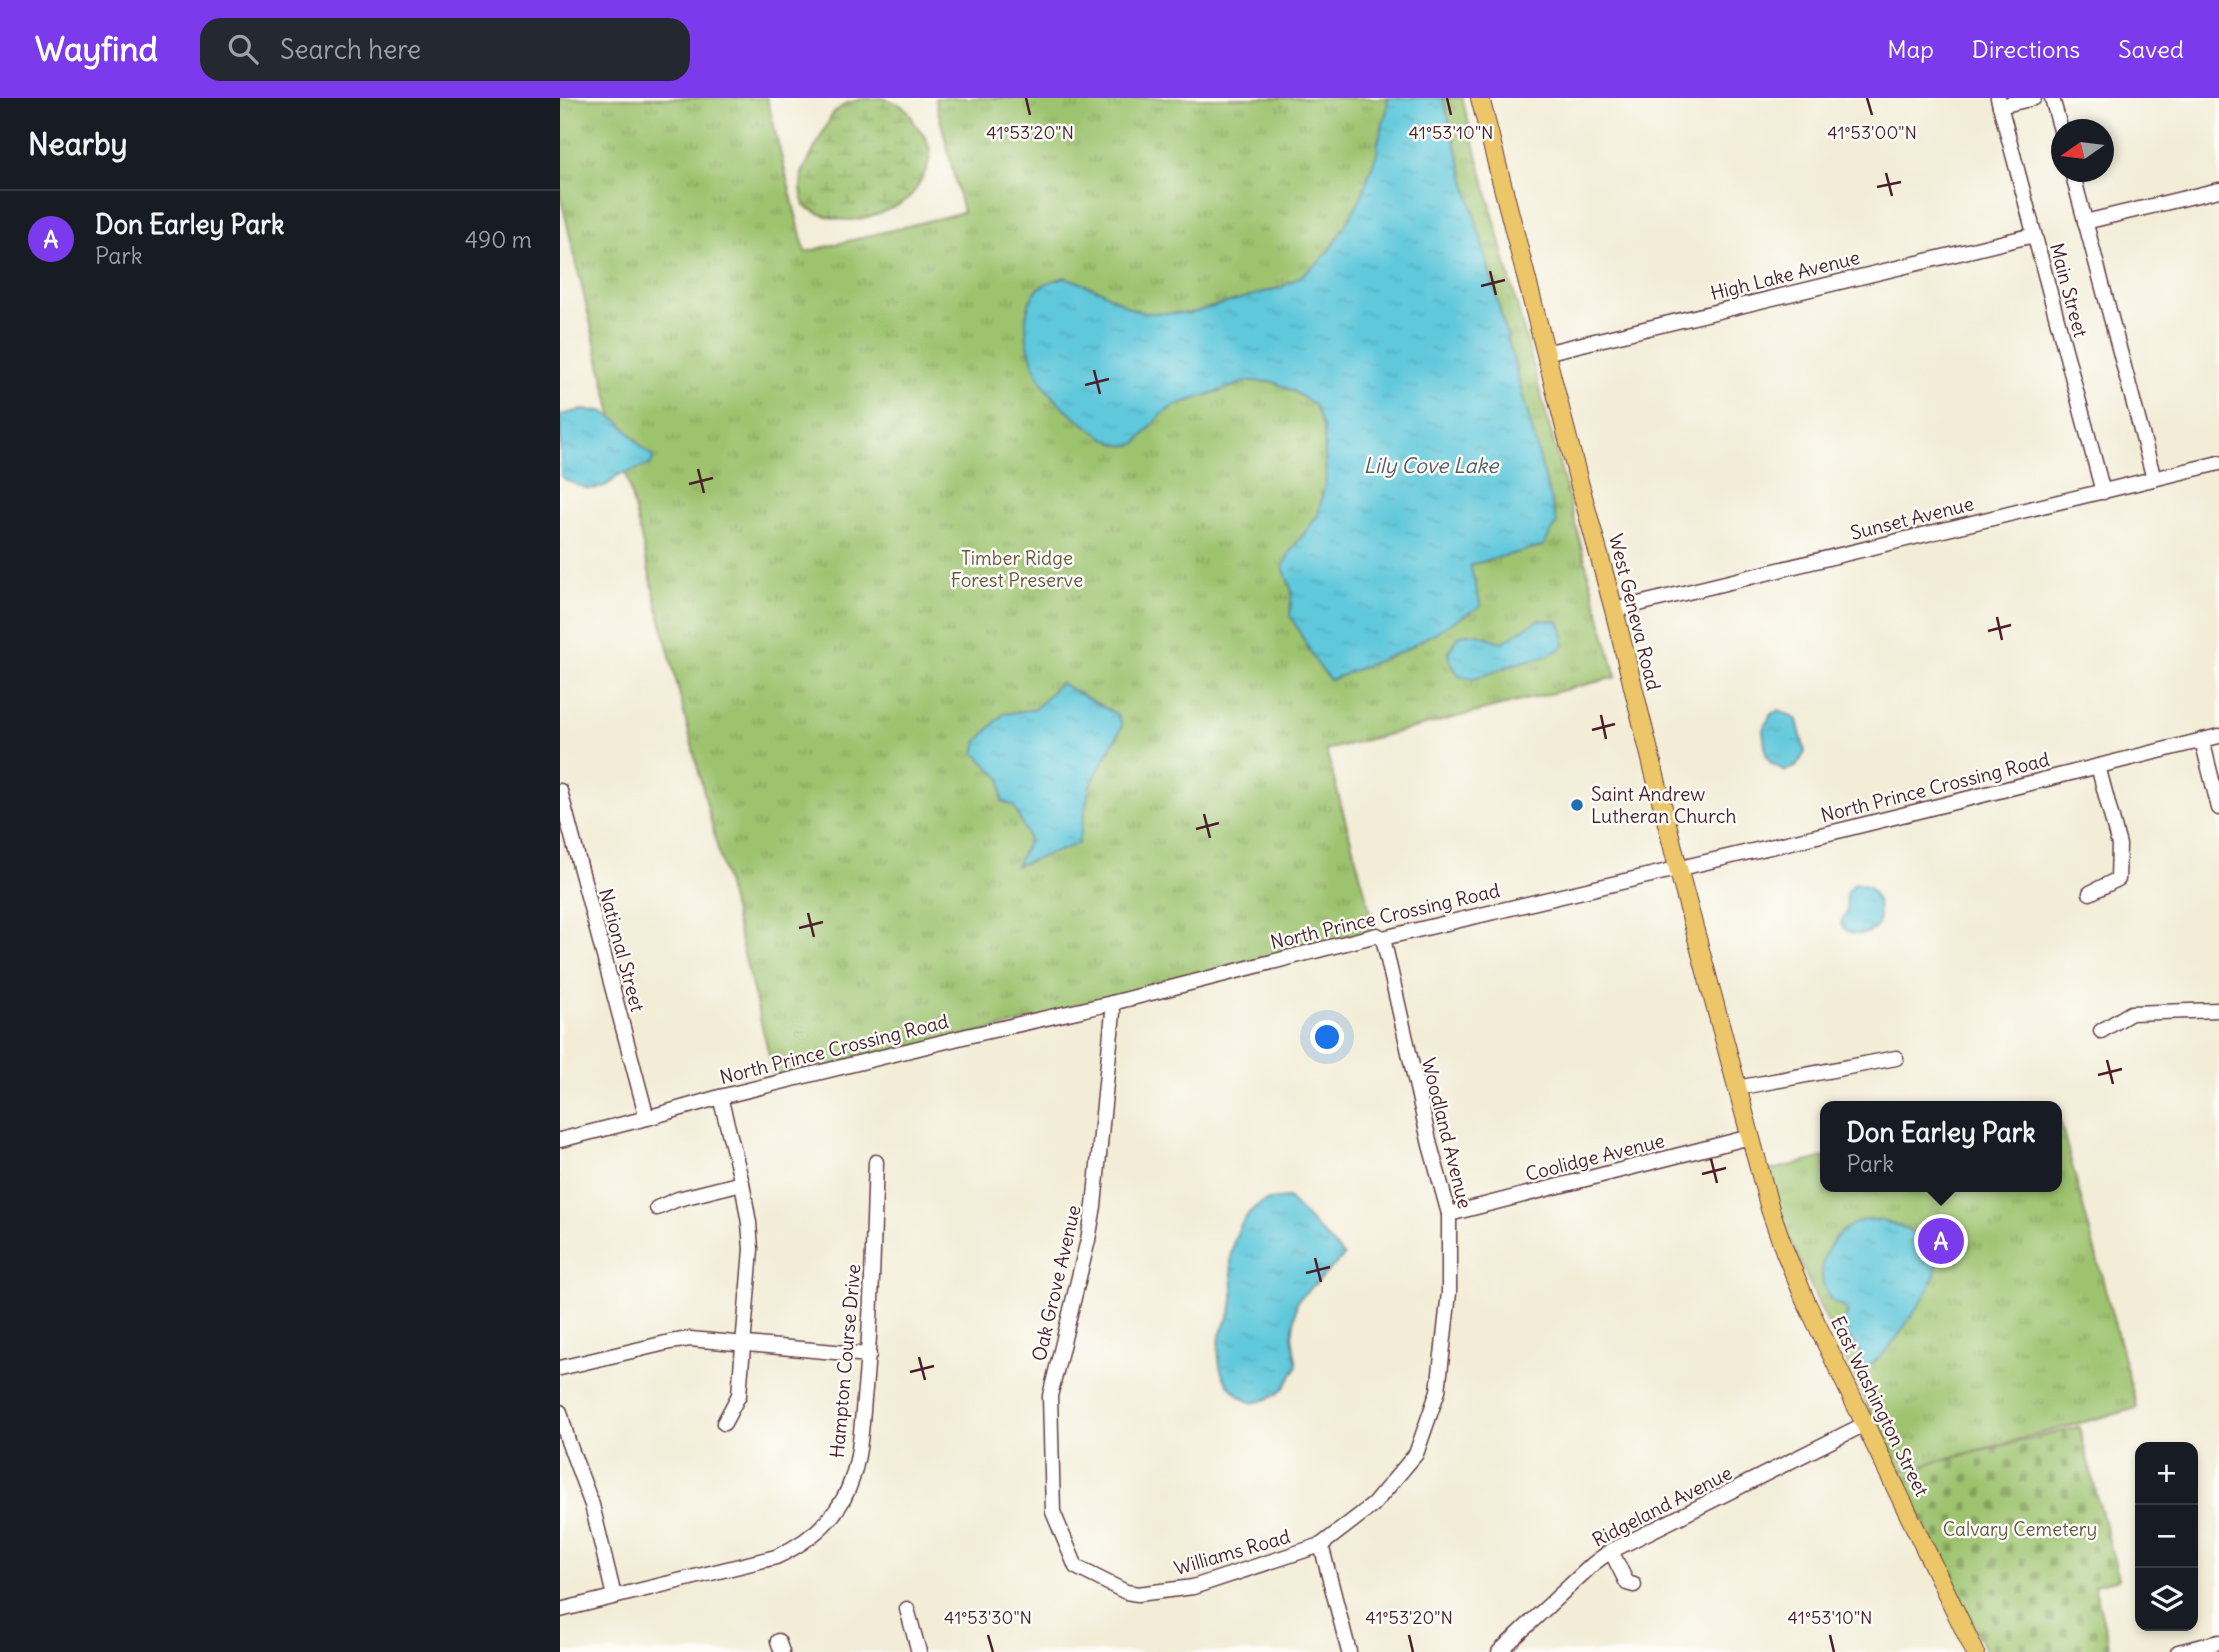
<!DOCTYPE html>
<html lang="en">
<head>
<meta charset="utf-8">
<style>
	:root { --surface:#171b24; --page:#242831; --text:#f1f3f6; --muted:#9ea1a6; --line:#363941; --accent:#7c3aed }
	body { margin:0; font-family:Delius,sans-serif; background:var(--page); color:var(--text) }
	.controls { position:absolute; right:21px; bottom:21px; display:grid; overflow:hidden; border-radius:14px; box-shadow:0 4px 10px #0003 }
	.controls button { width:63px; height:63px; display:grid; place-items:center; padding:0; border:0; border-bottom:2px solid var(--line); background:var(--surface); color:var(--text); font:35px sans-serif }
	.compass { position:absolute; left:1491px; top:21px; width:63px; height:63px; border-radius:50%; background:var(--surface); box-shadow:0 4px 10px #0003; rotate:256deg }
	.you { position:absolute; left:768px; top:940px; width:24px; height:24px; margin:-18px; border:5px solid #fff; border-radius:50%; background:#1a73e8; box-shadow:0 0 0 10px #1a73e833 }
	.badge { display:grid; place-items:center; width:46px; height:46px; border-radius:50%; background:var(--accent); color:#fff; font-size:23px; font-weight:700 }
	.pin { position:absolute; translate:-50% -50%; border:4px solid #fff; box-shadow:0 2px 7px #0006 }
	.popup { position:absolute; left:1260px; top:1003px; width:242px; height:91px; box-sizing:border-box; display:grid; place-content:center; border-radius:14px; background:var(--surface); filter:drop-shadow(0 2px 5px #0005); font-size:23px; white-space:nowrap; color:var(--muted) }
	.popup b { font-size:26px; color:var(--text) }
	.popup::after { content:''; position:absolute; left:50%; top:100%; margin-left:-14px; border:14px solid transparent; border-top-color:var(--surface) }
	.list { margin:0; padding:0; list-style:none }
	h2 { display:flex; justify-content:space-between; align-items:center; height:91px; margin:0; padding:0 28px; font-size:30px }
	h2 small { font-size:23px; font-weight:400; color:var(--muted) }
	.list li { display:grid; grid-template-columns:46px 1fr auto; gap:21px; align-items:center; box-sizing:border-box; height:98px; padding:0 28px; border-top:2px solid var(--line) }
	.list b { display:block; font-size:26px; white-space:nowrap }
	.list p { margin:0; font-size:23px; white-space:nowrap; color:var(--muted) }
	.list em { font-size:23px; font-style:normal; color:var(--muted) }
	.icon { flex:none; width:38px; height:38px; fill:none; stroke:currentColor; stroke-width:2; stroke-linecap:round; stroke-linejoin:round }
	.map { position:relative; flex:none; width:1659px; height:1554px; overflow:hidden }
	header { display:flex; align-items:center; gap:42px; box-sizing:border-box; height:98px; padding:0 35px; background:var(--accent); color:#fff }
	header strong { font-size:33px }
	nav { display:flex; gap:38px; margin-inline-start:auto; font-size:24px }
	.search { width:490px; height:63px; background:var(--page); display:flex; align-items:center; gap:18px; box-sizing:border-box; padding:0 24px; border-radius:21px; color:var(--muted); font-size:26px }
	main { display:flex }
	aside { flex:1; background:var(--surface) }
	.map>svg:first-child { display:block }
</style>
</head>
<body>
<header>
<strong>Wayfind</strong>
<div class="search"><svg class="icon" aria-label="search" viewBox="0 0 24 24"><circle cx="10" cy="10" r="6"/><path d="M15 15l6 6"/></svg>Search here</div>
<nav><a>Map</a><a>Directions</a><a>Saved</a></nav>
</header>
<main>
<aside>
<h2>Nearby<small></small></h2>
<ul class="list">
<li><span class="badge">A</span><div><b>Don Earley Park</b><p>Park</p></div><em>490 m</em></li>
</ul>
</aside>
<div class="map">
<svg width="1659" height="1554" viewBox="0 0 1659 1554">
	<defs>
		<pattern id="wetland-marsh" width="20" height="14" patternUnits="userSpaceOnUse" patternTransform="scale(1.75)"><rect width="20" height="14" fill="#9dc36e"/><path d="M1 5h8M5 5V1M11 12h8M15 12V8" fill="none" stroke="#829e5b"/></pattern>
		<pattern id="cemetery-stones" width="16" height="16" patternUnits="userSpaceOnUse" patternTransform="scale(1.75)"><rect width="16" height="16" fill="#9dc36e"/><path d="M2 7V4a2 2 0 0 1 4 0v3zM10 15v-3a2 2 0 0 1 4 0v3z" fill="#829e5b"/></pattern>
		<pattern id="park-tufts" width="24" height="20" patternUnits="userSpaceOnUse" patternTransform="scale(1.75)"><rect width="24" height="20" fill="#9dc36e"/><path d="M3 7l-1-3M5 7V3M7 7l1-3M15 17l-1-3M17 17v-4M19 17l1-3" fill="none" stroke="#829e5b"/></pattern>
		<pattern id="water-ripples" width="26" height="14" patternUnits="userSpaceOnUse" patternTransform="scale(1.75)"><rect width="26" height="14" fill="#5fc8db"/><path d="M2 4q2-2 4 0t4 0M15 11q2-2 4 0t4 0" fill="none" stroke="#54abbc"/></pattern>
	</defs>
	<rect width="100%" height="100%" fill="#fdfcf7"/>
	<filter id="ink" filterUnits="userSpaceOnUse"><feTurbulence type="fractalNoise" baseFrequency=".0143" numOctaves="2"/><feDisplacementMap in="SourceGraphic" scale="14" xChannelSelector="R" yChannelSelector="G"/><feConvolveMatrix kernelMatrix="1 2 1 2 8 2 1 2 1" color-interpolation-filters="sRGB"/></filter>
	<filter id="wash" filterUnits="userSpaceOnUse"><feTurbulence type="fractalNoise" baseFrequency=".00686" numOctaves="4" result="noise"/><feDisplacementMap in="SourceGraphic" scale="28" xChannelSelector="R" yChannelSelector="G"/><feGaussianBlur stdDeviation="1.57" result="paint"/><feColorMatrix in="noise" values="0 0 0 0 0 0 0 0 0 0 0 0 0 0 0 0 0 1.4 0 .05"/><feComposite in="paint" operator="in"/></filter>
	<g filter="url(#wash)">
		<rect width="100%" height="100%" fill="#f3edd7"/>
		<path fill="url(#wetland-marsh)" stroke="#74714c" stroke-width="2" d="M323 0C332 3 345 7 350 16 352 19 353 23 355 26 362 35 369 42 370 54 371 66 356 95 346 102 334 111 305 122 290 122 272 122 260 116 244 108L241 90 242 75 273 15 287 5 302 1Z"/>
		<polygon fill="url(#cemetery-stones)" stroke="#74714c" stroke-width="2" points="1519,1329 1559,1481 1534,1487 1551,1554 1426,1554 1339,1373"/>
		<g fill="url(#park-tufts)" stroke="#74714c" stroke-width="2">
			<polygon points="0,0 207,0 245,154 403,114 375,0 902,0 1056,579 766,652 817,837 216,985 93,490 0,96"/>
			<polygon points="1497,1011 1577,1310 1339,1373 1261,1211 1200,1075 1265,1059 1266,1089 1496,1089"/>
		</g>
		<g fill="url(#water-ripples)" stroke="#547483" stroke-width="2">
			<path d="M828 0H883L997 425 983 448 910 467 921 508 843 553 770 582 756 564 730 517 732 494 723 469 729 455 758 417 763 395 766 381 764 332 755 308 733 293 714 284 689 283 614 308 601 317 576 346C571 347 565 348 560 347 540 341 499 307 486 291 469 267 454 213 480 189 486 184 498 182 505 179L539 192 570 210 587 215H631L722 189 741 178 759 164 772 149 800 102 818 52 817 47 827 12Z"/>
			<path d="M21 312 42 313 59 323 81 348 94 359 90 367 58 377C40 399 21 391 1 379L0 317Z"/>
			<path d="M978 522 999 523 1003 533 1004 548 987 558 954 566 925 577 914 581 899 578 889 561 888 554 900 537C924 533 923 540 943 544Z"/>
			<polygon points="500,585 558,617 562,629 530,688 518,746 456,768 469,742 454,708 442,703 441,681 415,655 418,643 443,616 475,611"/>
			<polygon points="1220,612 1237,622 1245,654 1236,669 1225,673 1211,665 1206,656 1203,632 1211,616"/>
			<path d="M1295 785 1309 789C1319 801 1320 812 1318 827 1309 839 1289 840 1281 826L1287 812 1286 795Z"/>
			<path d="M728 1100 784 1158 737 1203 732 1238 737 1268C724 1292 720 1300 692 1305 663 1291 655 1269 660 1239 662 1228 670 1219 672 1209 675 1194 672 1180 671 1166 670 1144 684 1111 706 1103 713 1101 721 1101 728 1100Z"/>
			<path d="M1309 1121C1334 1124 1381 1138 1376 1171 1373 1190 1358 1208 1348 1223 1338 1239 1322 1262 1304 1270L1301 1268 1300 1253 1283 1232 1282 1226 1288 1215 1286 1211C1282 1208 1276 1207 1272 1203 1247 1172 1272 1127 1309 1121Z"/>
		</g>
	</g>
	<g filter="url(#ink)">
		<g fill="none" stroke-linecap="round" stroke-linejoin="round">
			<g stroke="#633e45" stroke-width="17">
				<g id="minor">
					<polyline points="1438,0 1543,394"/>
					<polyline points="1492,0 1502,36"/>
					<polyline points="1440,8 1474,0"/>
					<polyline points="1512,74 1594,381"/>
					<polyline points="1525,124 1659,92"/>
					<polyline points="985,255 1474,137"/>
					<polyline points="1054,512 1659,365"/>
					<polyline points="1642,642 1659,710"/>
					<polyline points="0,693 87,1020"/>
					<polyline points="1530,795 1558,781 1559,747 1538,668"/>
					<polyline points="552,905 553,914 534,1108 528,1142 490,1298 493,1414 516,1469 566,1494 578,1496 633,1489 761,1447 813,1407 856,1356 878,1293 889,1195 889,1116 870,1047 823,840"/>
					<polyline points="1541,933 1571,915 1659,912"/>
					<polyline points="1177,990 1336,960"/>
					<polyline points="160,999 182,1085 189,1125 191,1151 179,1297 164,1325"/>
					<polyline points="0,1042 87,1020 160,999 407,938 552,905 817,837 823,840 1282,732 1659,638"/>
					<polyline points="97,1110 118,1101 182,1085"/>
					<polyline points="889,1116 1190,1039"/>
					<polyline points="0,1270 110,1244 130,1241 309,1257"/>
					<polyline points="0,1314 8,1343 32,1407 54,1498"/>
					<polyline points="761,1447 789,1554"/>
					<polyline points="1051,1453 1067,1485 1074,1487"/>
					<polyline points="347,1511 359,1554"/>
					<path d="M0 1512 216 1459C244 1446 269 1427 284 1400 300 1369 301 1335 304 1301 312 1222 313 1143 316 1064"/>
					<polyline points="218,1543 222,1554"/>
					<polyline points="939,1554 1033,1466 1049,1454 1305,1326"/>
					<polyline points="1618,1554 1659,1544"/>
				</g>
			</g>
			<g stroke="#633e45" stroke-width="20">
				<polyline id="major" points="920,0 1019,384 1054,512 1118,770 1210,1111 1225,1154 1247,1206 1415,1554"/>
			</g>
			<use href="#minor" stroke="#fff" stroke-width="14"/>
			<use href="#major" stroke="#ecc669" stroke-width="18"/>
		</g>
	</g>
	<path fill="none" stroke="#4a1f2b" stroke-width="2.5" d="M466 0 470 17M887 0 891 17M1307 0 1312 17M1326 75 1332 98M1317 89 1341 84M930 173 936 197M921 188 945 182M534 272 540 296M525 287 549 281M138 371 144 395M129 386 153 380M1437 519 1442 542M1428 533 1451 527M1041 617 1046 641M1032 632 1055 626M644 716 650 740M636 731 659 725M248 815 254 839M239 830 263 824M1547 962 1553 986M1538 977 1562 971M1151 1061 1157 1085M1142 1076 1166 1070M755 1160 761 1184M746 1175 770 1169M359 1259 365 1282M350 1274 374 1268M428 1537 433 1554M849 1537 853 1554M1270 1537 1274 1554"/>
	<circle fill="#1f6fb2" stroke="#fdfcf7" stroke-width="2.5" cx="1017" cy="707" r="7"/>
	<g text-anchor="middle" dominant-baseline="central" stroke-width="5" stroke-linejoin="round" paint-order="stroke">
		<g font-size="19" fill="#4a1f2b" stroke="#fdfcf7">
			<text transform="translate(1225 177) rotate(-14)">High Lake Avenue</text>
			<text transform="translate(1509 192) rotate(75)">Main Street</text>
			<text transform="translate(1352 420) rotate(-14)">Sunset Avenue</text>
			<text transform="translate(1075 514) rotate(76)">West Geneva Road</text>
			<text transform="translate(1375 689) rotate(-14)">North Prince Crossing Road</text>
			<text transform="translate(825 818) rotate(-13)">North Prince Crossing Road</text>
			<text transform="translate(62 852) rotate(75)">National Street</text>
			<text transform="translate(274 951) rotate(-14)">North Prince Crossing Road</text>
			<text transform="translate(887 1035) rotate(76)">Woodland Avenue</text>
			<text transform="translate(1035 1059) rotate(-14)">Coolidge Avenue</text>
			<text transform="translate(496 1185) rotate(-77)">Oak Grove Avenue</text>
			<text transform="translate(285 1263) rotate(-85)">Hampton Course Drive</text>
			<text transform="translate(1320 1308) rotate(64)">East Washington Street</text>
			<text transform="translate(1102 1408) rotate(-27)">Ridgeland Avenue</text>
			<text transform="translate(672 1454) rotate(-16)">Williams Road</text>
		</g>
		<g font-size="19" fill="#675842" stroke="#fdfcf7">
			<text x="457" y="460">Timber Ridge<tspan x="457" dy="22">Forest Preserve</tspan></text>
			<text x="1460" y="1431">Calvary Cemetery</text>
		</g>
		<g font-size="19" fill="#4a1f2b" stroke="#fdfcf7" text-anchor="start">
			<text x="1031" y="696">Saint Andrew<tspan x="1031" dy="22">Lutheran Church</tspan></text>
		</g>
		<g font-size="21" font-style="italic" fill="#515a69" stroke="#fdfcf7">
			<text x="871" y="367">Lily Cove Lake</text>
		</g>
	</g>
	<g font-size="18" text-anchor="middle" fill="#4a1f2b" stroke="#fdfcf7" stroke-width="5" stroke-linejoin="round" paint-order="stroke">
		<text x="470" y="41">41°53'20"N</text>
		<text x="891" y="41">41°53'10"N</text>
		<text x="1312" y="41">41°53'00"N</text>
		<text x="428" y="1526">41°53'30"N</text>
		<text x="849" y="1526">41°53'20"N</text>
		<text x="1270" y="1526">41°53'10"N</text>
	</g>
</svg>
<div class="controls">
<button>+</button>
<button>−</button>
<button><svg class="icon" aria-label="layers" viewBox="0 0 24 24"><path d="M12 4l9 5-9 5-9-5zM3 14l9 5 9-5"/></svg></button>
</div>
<svg class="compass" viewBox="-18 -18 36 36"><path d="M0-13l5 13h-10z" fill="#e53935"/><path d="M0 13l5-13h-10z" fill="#9ea1a6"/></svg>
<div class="you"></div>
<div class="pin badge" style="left:1381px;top:1143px">A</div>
<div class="popup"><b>Don Earley Park</b>Park</div>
</div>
</main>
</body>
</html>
